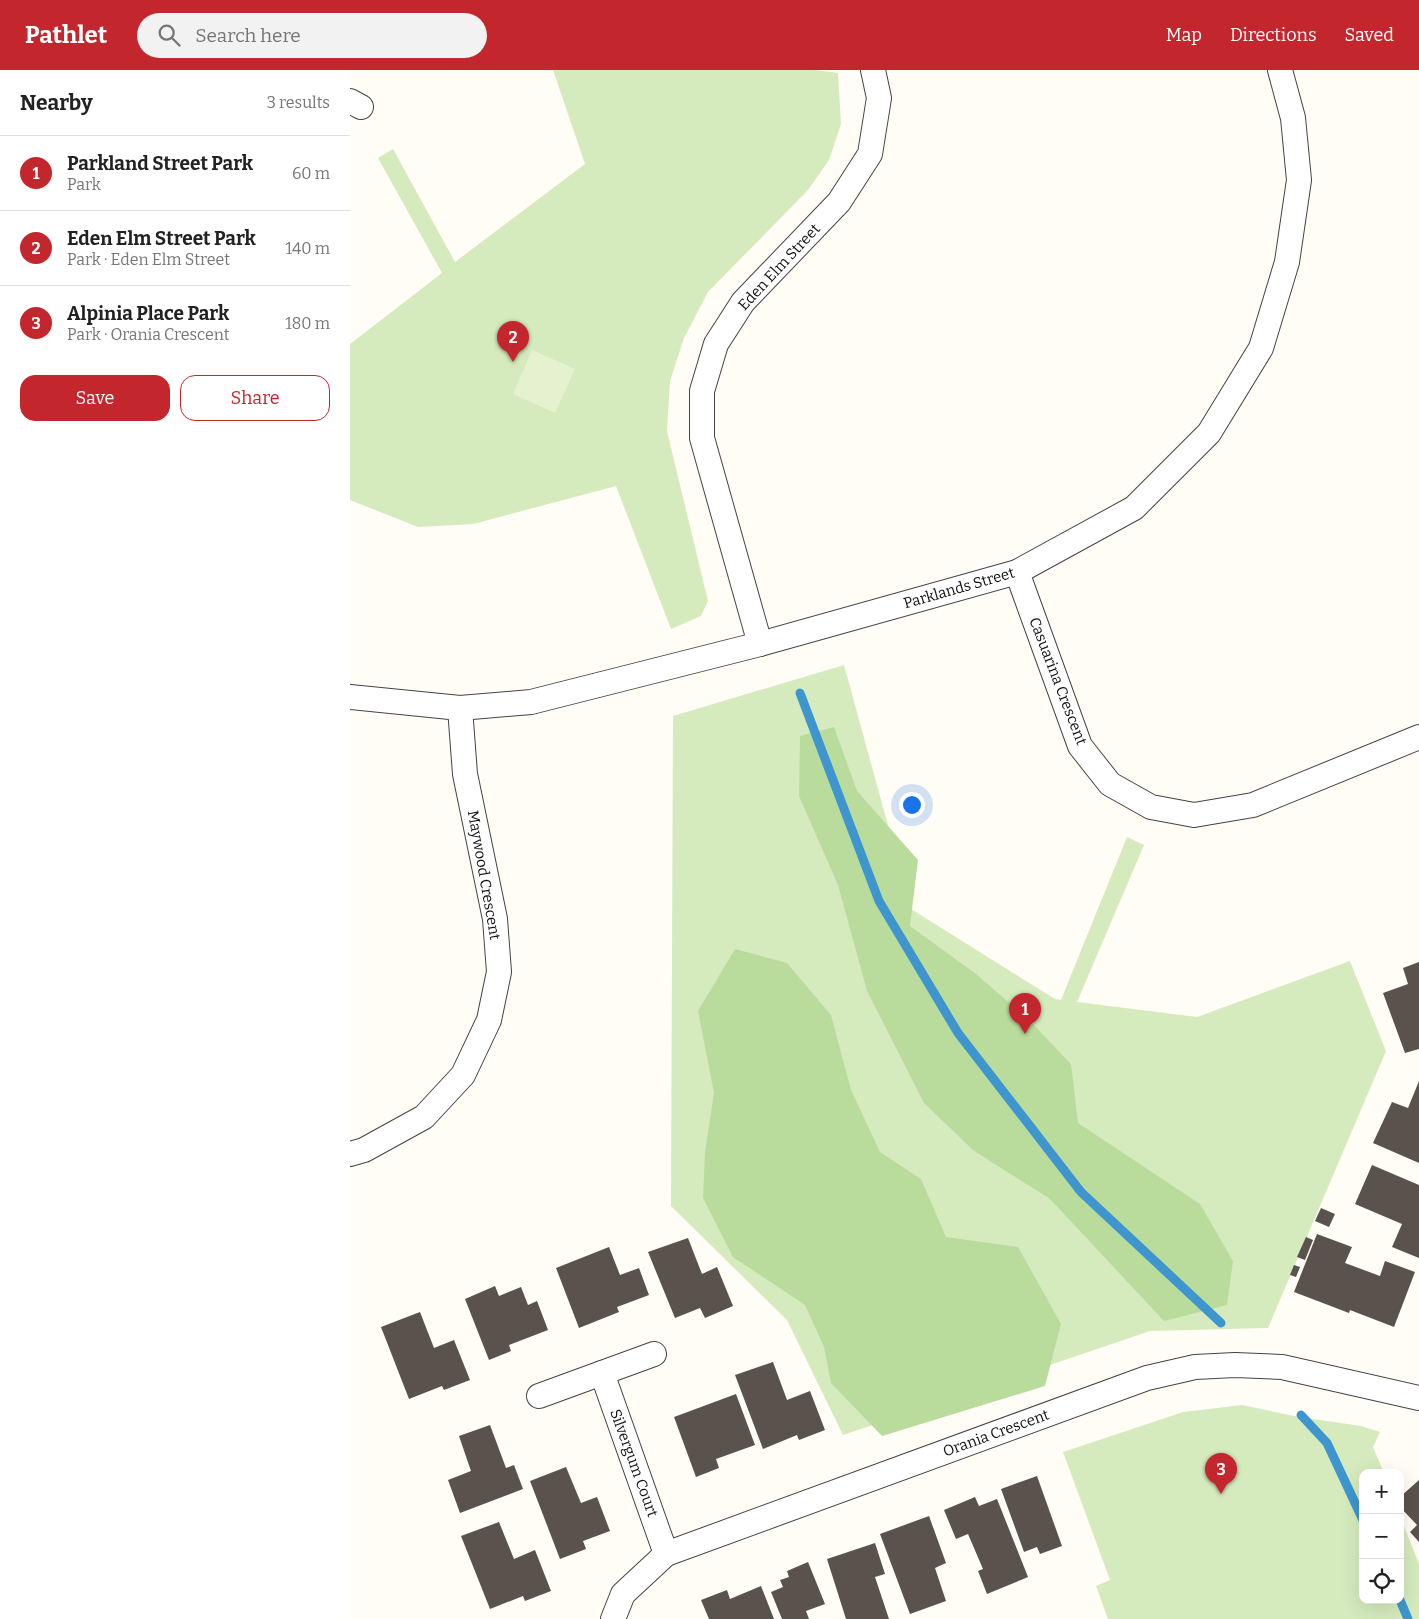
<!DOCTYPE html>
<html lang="en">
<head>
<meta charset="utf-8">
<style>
	:root { --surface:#fff; --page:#f2f2f2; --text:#222; --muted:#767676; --line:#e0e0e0; --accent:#c4262e }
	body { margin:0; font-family:Bitter,serif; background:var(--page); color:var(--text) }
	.controls { position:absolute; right:15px; bottom:15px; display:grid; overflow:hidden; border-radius:10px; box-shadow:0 5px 20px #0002 }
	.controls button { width:45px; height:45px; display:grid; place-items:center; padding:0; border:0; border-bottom:1px solid var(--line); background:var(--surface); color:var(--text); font:25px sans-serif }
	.you { position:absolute; left:561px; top:734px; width:18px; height:18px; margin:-12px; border:4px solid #fff; border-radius:50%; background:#1a73e8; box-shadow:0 0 0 8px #1a73e833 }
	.badge { display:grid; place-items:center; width:32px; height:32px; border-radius:50%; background:var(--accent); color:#fff; font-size:16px; font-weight:700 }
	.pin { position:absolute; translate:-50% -41px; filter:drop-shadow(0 1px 2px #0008) }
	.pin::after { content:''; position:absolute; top:26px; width:18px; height:15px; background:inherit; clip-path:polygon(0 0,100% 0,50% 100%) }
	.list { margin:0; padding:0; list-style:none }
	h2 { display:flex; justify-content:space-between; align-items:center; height:65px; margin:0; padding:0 20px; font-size:21px }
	h2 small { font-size:16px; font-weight:400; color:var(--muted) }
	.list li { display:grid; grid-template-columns:32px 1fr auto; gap:15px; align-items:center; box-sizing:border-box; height:75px; padding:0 20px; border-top:1px solid var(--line) }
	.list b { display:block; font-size:19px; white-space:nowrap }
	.list p { margin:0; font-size:16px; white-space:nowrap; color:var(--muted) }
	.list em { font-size:16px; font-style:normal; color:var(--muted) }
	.actions { display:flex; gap:10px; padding:15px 20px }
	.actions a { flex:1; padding:11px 0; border:1px solid var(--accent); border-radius:15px; text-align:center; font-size:18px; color:var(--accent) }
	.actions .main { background:var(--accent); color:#fff }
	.icon { flex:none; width:28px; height:28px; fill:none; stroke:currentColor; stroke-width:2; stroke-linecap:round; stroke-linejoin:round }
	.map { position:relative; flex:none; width:1069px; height:1549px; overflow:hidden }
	header { display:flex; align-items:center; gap:30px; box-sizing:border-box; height:70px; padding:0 25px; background:var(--accent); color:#fff }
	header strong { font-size:24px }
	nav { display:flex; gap:28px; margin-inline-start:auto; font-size:18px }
	.search { width:350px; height:45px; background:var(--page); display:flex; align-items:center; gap:12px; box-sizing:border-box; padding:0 18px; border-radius:28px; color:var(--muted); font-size:19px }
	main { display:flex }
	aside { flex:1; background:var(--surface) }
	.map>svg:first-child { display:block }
</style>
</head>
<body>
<header>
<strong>Pathlet</strong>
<div class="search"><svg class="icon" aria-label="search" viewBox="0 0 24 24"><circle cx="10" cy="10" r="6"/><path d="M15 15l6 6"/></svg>Search here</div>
<nav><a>Map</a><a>Directions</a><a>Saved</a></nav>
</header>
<main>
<aside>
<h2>Nearby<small>3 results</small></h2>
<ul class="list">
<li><span class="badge">1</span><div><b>Parkland Street Park</b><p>Park</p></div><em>60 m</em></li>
<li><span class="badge">2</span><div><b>Eden Elm Street Park</b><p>Park · Eden Elm Street</p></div><em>140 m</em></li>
<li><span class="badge">3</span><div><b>Alpinia Place Park</b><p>Park · Orania Crescent</p></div><em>180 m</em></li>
</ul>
<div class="actions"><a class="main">Save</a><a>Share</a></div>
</aside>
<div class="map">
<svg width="1069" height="1549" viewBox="0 0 1069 1549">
	<rect width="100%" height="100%" fill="#fffdf5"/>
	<g fill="#d5ebbd">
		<polygon points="203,0 465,0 488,3 491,54 479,90 458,120 358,222 334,268 320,311 317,361 358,531 351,546 321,559 266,416 123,454 68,457 0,430 0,274 92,203 28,88 43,79 105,192 235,94"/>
		<polygon points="494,595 561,839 705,929 711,930 777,767 794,775 727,932 847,947 1000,891 1036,981 918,1258 800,1261 493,1365 437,1250 321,1136 323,646"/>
		<polygon points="892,1335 949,1347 1011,1356 1030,1362 1023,1377 1034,1403 1013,1403 1013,1530 1050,1530 1050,1446 1069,1494 1069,1549 758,1549 746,1516 760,1510 713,1382 833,1342"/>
	</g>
	<g fill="#b9dc9c">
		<polygon points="484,657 507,721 568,790 560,856 626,904 677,948 721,994 728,1053 850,1134 883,1191 877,1235 814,1251 700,1129 623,1080 574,1033 517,921 488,815 449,726 450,666"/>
		<polygon points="385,879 437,893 481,945 501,1020 530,1082 571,1109 596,1167 668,1177 711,1254 695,1316 532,1366 481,1313 474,1277 455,1235 383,1187 353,1128 355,1082 364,1023 348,941"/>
	</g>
	<polygon fill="#e6f2cf" points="182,280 225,299 205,343 163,324"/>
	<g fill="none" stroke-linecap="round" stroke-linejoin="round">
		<g stroke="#3f96cf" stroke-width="9">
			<polyline points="450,623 529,831 608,963 731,1122 871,1253"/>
			<polyline points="951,1345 977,1373 1013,1450"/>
			<polyline points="1050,1530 1058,1549"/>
		</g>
	</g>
	<g fill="#5a524d">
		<polygon points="1069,892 1069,979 1055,983 1033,923 1058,914 1053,898"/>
		<polygon points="1069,1011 1069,1093 1023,1073 1042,1032 1058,1038"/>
		<polygon points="1022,1095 1069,1115 1069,1188 1042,1177 1052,1154 1005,1134"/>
		<polygon points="971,1138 985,1144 979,1157 965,1151"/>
		<polygon points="967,1164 1002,1177 995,1193 1030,1206 1035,1191 1065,1202 1044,1257 1000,1240 999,1243 944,1222"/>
		<polygon points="956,1167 963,1170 955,1190 947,1187"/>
		<polygon points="338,1168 352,1204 367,1197 383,1236 355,1248 350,1238 325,1248 298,1182"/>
		<polygon points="259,1177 270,1205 289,1198 299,1225 267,1237 269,1242 229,1258 206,1198"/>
		<polygon points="944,1195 950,1197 946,1207 940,1205"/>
		<polygon points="145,1216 149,1226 171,1217 178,1235 187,1231 198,1260 159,1275 161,1281 139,1290 115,1229"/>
		<polygon points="70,1242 84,1278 104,1270 120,1310 94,1320 92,1316 59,1329 31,1257"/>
		<polygon points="423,1292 437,1330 460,1321 475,1360 449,1370 447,1365 413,1379 385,1305"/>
		<polygon points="386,1324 405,1375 366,1389 369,1398 346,1407 324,1347"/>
		<polygon points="140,1355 156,1398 164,1395 173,1419 110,1443 98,1410 121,1401 109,1366"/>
		<polygon points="216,1397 231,1433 247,1427 260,1461 233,1471 236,1479 210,1489 180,1411"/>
		<polygon points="687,1406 712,1476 690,1484 687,1477 674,1482 651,1419"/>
		<polygon points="1069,1410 1069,1472 1060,1462 1067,1455 1050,1437 1050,1427"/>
		<polygon points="625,1427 629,1436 647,1429 678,1507 637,1524 628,1501 633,1499 618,1464 606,1469 594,1440"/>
		<polygon points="579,1446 596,1493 585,1498 596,1531 560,1544 530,1464"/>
		<polygon points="149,1452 164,1489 185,1480 201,1521 175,1531 173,1526 140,1539 111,1466"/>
		<polygon points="525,1473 535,1504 525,1507 539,1549 496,1549 477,1489"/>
		<polygon points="458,1492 475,1534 456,1541 459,1549 432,1549 421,1522 433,1517 430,1510 439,1507 437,1501"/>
		<polygon points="411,1516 424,1549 359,1549 351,1530 377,1520 380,1529"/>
	</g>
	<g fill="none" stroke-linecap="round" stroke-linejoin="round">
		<g stroke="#444" stroke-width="26">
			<g id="street">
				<polyline points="0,31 11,37"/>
				<polyline points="667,502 730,676 760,714 801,737 844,745 903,735 1069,667"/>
				<polyline points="410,574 352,368 352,321 366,274 393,232 489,132 520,84 529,28 523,0"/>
				<polyline points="0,627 110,638 181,632 410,574 667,502 784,438 859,363 911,278 937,192 949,110 943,48 930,0"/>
				<polyline points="0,1084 14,1080 74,1047 113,1005 139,950 149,902 145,849 115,704 110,638"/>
				<polyline points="252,1303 316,1484"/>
				<polyline points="189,1326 304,1284"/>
				<polyline points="263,1549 273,1524 316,1484 797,1308 845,1297 885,1295 932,1297 1069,1328"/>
			</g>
		</g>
		<use href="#street" stroke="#fff" stroke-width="24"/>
	</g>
	<g text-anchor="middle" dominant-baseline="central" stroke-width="5" stroke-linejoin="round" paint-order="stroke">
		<g font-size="15" fill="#111" stroke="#fff">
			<text transform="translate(429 197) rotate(-47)">Eden Elm Street</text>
			<text transform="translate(609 518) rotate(-16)">Parklands Street</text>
			<text transform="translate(708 611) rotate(69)">Casuarina Crescent</text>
			<text transform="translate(134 805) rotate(80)">Maywood Crescent</text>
			<text transform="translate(646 1363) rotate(-20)">Orania Crescent</text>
			<text transform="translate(284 1393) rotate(70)">Silvergum Court</text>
		</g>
	</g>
</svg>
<div class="controls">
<button>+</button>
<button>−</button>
<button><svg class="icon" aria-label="locate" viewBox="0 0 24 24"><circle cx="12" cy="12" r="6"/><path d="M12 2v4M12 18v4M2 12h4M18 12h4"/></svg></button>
</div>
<div class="you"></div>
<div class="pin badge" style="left:675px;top:964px">1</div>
<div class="pin badge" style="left:163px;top:292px">2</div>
<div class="pin badge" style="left:871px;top:1424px">3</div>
</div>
</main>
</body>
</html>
